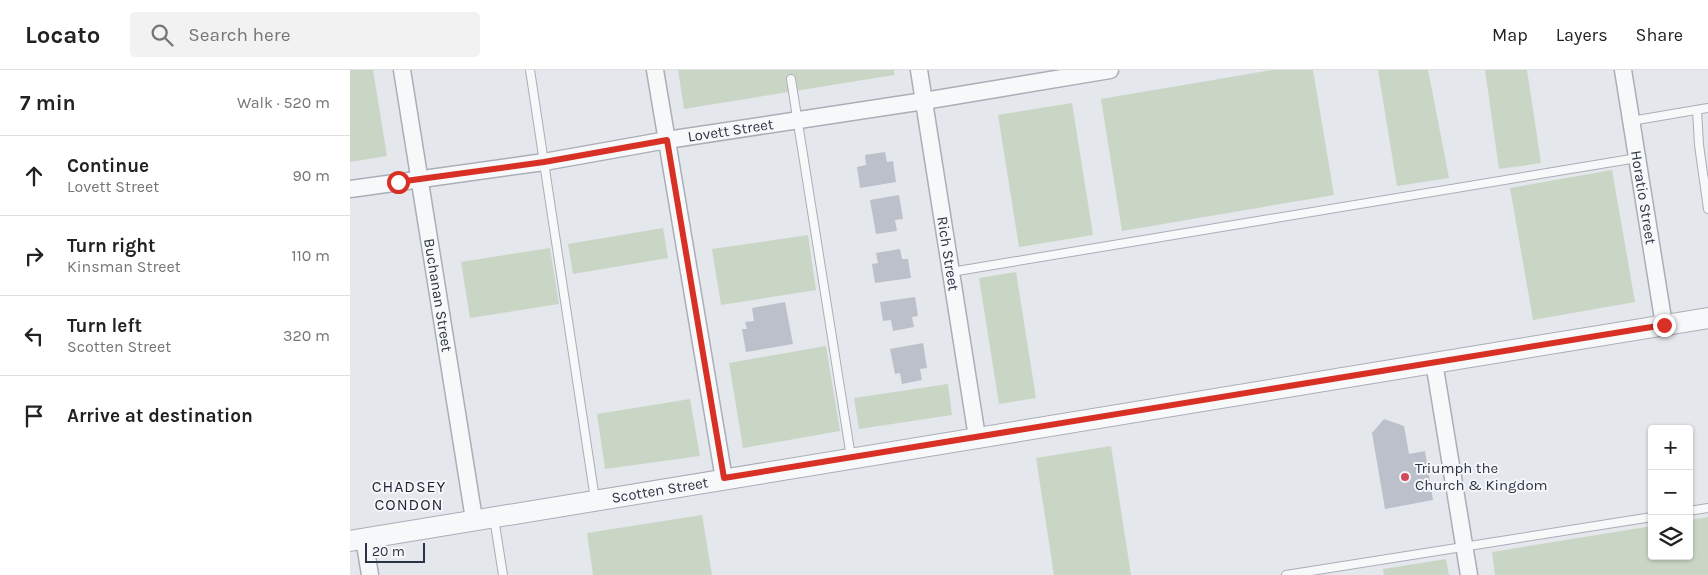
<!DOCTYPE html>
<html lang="en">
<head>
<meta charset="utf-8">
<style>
	:root { --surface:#fff; --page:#f2f2f2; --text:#222; --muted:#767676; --line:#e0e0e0 }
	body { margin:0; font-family:Karla,sans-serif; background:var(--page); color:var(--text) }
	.controls { position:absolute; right:15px; bottom:15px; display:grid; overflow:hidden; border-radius:5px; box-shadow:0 1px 4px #0004 }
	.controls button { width:45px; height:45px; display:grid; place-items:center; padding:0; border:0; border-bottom:1px solid var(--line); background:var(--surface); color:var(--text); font:25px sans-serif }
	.scale { position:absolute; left:15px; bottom:12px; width:60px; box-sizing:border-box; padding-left:5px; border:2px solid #2b3445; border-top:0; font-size:14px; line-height:18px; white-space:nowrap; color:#2b3445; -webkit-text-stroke:4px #f4f6f9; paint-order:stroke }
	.stop { position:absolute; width:15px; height:15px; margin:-11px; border:4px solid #d93025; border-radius:50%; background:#fff }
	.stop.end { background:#d93025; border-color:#fff; box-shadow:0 1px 5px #0008 }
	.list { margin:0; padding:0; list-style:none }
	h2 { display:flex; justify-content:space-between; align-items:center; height:65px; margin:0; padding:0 20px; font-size:21px }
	h2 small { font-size:16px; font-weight:400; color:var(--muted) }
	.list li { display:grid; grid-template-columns:32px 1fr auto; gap:15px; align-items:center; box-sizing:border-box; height:80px; padding:0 20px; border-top:1px solid var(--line) }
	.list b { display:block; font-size:19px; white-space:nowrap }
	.list p { margin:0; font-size:16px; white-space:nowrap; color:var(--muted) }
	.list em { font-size:16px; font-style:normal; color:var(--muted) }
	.icon { flex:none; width:28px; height:28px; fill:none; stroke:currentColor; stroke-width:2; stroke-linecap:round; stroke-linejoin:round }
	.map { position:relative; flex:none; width:1358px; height:505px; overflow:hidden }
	header { display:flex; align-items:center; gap:30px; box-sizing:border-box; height:70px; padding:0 25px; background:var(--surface); border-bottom:1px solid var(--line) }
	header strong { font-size:24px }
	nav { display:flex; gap:28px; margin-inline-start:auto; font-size:18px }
	.search { width:350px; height:45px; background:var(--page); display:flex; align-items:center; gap:12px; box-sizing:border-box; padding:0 18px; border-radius:5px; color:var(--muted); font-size:19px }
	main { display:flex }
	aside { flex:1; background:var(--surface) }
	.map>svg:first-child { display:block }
</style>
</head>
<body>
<header>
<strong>Locato</strong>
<div class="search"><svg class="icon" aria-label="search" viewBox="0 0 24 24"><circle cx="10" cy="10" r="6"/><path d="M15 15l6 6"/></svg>Search here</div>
<nav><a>Map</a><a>Layers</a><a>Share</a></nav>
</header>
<main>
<aside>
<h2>7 min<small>Walk · 520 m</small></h2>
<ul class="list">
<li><svg class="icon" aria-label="ahead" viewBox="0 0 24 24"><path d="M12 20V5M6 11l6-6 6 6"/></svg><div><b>Continue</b><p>Lovett Street</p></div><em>90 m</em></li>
<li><svg class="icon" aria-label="right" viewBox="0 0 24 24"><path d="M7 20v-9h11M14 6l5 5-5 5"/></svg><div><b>Turn right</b><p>Kinsman Street</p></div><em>110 m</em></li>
<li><svg class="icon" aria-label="left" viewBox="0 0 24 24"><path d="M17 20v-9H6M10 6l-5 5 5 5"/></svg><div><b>Turn left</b><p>Scotten Street</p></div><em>320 m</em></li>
<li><svg class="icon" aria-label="arrive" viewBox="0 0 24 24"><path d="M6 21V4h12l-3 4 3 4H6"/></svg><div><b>Arrive at destination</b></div></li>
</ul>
</aside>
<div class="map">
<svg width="1358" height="505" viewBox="0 0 1358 505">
	<rect width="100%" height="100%" fill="#e4e7ec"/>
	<g fill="#c9d6c5">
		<polygon points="0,0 23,0 37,86 0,92"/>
		<polygon points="328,0 544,0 544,5 334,39"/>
		<polygon points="922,0 963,0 984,125 772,161 751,29"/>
		<polygon points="1028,0 1078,0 1099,108 1047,116"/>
		<polygon points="1135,0 1177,0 1191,93 1149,99"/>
		<polygon points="722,33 743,165 669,177 648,45"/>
		<polygon points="1262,100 1285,232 1183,250 1160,118"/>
		<polygon points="313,158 318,188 223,204 218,174"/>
		<polygon points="458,165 466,220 371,235 362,179"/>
		<polygon points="200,178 209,234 120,248 111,192"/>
		<polygon points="666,202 686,328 649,334 629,208"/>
		<polygon points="476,276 490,361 393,378 379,293"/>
		<polygon points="598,314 602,345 509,359 504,328"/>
		<polygon points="340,329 350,386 255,399 247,344"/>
		<polygon points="761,376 781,505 704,505 686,388"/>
		<polygon points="352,445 362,505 243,505 237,463"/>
		<polygon points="1358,447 1358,505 1145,505 1142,482 1302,456 1302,486 1339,486 1339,450"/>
		<polygon points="1096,489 1099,505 1034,505 1033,499"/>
	</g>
	<g fill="#bbc0ca">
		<polygon points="535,82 537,92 543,91 546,112 510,118 507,97 516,95 515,85"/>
		<polygon points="549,125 553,149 545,150 547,161 526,164 520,130"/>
		<polygon points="550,179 552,189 558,189 561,208 525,213 522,194 528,193 526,183"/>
		<polygon points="565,227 568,246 562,247 564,257 543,261 541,250 533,251 530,232"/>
		<polygon points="435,232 443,274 396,282 392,259 397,259 395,252 404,251 402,238"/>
		<polygon points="573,273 577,298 570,299 572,310 552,314 550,303 545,304 540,279"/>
		<polygon points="1034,349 1054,356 1059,384 1075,381 1083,430 1035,439 1022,363"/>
	</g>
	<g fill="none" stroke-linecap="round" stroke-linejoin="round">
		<g stroke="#a9aeb7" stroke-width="10">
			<g id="service">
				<polyline points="180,0 245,429"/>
				<polyline points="441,9 501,387"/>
				<polyline points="1347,40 1349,75 1358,139"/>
				<polyline points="1281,51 1358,38"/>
				<polyline points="601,202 1287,88"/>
				<polyline points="1339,441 1358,438"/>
				<polyline points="144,448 153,505"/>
				<polyline points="936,505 1302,447"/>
			</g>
		</g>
		<g stroke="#a9aeb7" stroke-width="19">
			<g id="minor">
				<path id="s1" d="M52 0 124 449"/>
				<polyline points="305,0 374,409"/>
				<path id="s2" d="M569 0 627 367"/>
				<path id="s3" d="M1273 0 1314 255"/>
				<path id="s4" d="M0 119 194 92 317 70 574 31 760 0"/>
				<polyline points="1084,292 1119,505"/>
				<polyline points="14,468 20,505"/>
			</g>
		</g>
		<g stroke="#a9aeb7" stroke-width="22">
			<g id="tertiary">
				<path id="s5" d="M0 471 1358 248"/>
			</g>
		</g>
		<use href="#service" stroke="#f7f8fa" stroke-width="8"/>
		<use href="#minor" stroke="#f7f8fa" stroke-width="16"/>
		<use href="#tertiary" stroke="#f7f8fa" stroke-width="20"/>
	</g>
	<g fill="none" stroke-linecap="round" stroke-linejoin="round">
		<polyline stroke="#d93025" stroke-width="6" points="48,112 194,92 317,70 374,408 1314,255"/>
	</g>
	<circle fill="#d1495b" stroke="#f4f6f9" stroke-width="2" cx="1055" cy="407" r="5"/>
	<g text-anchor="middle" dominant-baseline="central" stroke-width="4" stroke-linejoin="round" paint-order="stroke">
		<g font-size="15" fill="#2b3445" stroke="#f4f6f9">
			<text stroke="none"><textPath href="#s4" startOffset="385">Lovett Street</textPath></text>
			<text stroke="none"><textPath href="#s3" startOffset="129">Horatio Street</textPath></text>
			<text stroke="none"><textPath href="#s2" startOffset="186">Rich Street</textPath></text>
			<text stroke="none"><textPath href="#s1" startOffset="228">Buchanan Street</textPath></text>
			<text stroke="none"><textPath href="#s5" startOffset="314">Scotten Street</textPath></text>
		</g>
		<g font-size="15" fill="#2b3445" stroke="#f4f6f9" text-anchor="start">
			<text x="1065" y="398">Triumph the<tspan x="1065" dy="17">Church &amp; Kingdom</tspan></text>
		</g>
		<g font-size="16" letter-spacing="1" fill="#1d2536" stroke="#f4f6f9">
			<text x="59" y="416">CHADSEY<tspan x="59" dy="18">CONDON</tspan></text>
		</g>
	</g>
</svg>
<div class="controls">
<button>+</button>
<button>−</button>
<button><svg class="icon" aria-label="layers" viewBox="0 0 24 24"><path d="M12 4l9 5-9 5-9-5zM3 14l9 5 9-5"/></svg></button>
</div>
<div class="scale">20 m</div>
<div class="stop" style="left:48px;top:112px"></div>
<div class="stop end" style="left:1314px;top:255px"></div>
</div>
</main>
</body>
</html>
